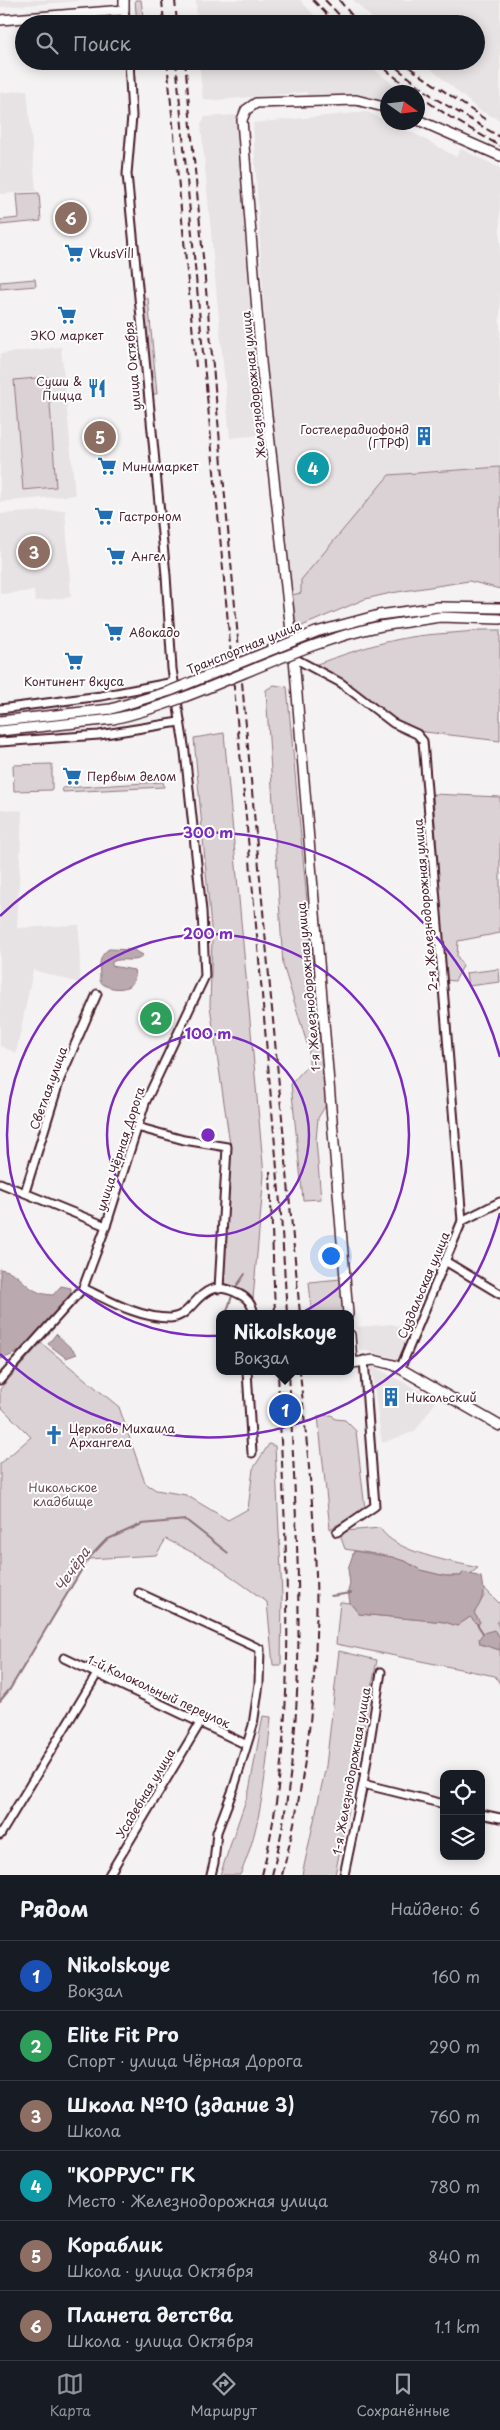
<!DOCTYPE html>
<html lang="ru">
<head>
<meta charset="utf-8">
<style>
	:root { --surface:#171b24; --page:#20242c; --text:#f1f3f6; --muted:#9ea1a6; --line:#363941; --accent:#8c9099 }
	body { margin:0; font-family:"Playpen Sans",sans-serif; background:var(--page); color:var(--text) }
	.controls { position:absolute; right:15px; bottom:15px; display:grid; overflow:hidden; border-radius:10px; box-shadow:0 2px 12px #0003 }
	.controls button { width:45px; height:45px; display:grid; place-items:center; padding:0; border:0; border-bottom:1px solid var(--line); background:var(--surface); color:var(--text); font:25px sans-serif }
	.compass { position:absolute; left:380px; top:85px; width:45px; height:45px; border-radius:50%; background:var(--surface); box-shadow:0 2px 12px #0003; rotate:104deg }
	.you { position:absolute; left:330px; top:1255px; width:18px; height:18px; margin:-12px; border:4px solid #fff; border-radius:50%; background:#1a73e8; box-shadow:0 0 0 8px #1a73e833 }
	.badge { display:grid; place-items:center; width:32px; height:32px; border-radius:50%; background:var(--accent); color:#fff; font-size:16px; font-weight:700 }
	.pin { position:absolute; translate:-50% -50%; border:2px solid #fff; box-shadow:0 1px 5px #0006 }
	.popup { position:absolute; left:216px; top:1310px; width:138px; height:65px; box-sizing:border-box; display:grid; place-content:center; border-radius:10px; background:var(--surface); filter:drop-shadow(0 1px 4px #0005); font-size:16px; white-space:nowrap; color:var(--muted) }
	.popup b { font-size:19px; color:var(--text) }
	.popup::after { content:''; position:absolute; left:50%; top:100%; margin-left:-10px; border:10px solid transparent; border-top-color:var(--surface) }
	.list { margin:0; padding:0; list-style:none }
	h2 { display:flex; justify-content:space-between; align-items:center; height:65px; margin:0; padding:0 20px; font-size:21px }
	h2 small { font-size:16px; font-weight:400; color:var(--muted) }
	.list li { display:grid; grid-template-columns:32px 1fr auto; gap:15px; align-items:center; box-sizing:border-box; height:70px; padding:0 20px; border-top:1px solid var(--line) }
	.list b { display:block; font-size:19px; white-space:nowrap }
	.list p { margin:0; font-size:16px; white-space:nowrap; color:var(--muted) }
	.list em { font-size:16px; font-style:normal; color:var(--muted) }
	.icon { flex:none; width:28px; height:28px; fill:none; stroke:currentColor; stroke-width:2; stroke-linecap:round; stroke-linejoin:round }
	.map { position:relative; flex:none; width:500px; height:1875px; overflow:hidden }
	.search { position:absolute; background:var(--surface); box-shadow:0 2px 12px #0003; left:15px; right:15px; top:15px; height:55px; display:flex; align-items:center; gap:12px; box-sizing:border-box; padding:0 18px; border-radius:28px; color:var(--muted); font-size:19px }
	.sheet { height:485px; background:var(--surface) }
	nav { display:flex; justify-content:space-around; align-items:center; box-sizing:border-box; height:70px; border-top:1px solid var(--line); background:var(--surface); font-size:14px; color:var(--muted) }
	nav a { display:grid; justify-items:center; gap:2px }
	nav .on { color:var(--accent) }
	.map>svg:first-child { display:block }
</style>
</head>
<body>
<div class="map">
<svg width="500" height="1875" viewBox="0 0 500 1875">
	<rect width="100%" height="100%" fill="#f4f2f2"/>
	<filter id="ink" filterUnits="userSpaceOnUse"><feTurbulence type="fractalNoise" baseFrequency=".02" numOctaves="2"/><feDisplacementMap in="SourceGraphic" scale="10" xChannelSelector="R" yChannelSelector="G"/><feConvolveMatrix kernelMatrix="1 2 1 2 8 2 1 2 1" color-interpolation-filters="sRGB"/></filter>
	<g filter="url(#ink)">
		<g fill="#e7e2e3">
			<polygon points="0,0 78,0 78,1 0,7"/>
			<polygon points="196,0 300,0 322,24 197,24"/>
			<polygon points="353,0 500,0 500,120 479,110 422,61 476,61 476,24 378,24"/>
			<polygon points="199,61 358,61 360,63 364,61 402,92 388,92 387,103 358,96 307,96 307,92 216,100 203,99"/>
			<polygon points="27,90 36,191 0,194 0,93"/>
			<polygon points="367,112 419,136 456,157 461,149 500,168 500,467 389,475 301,593 292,595 269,395 253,123"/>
			<polygon points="237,115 249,299 261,435 230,438 201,124 205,117"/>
			<polygon points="61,347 75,495 0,502 0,354"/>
			<polygon points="65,510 71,597 35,601 34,591 0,594 0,514"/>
			<polygon points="0,809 22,811 17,928 79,925 80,983 33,970 16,1053 0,1046"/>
			<polygon points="392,1324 409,1331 398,1359 359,1349 357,1327"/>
			<polygon points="371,1365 437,1400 415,1431 382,1443"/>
		</g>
		<g fill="#dbd2d5" stroke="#927880">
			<polygon points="135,0 141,0 144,24 137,24"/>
			<polygon points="39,193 41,221 0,225 0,220 19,218 17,194"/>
			<polygon points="35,279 36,286 0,289 0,282"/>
			<polygon points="148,298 157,394 151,394 141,299"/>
			<polygon points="48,377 56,487 23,490 14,380"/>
			<polygon points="500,467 500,589 469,581 391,593 365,599 295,629 292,595 301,593 301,580 389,475"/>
			<path d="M480 630H500V741L425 732 400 724 317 664C353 651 388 639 426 635 444 633 462 633 480 630Z"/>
			<polygon points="274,685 287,687 326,1105 318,1118 316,1140 321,1199 303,1200 291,1084 309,1064 309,1050 283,965 266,690"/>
			<polygon points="224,733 264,1175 253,1299 224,1282 230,1144 210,1006 212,939 194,738"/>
			<polygon points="52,764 52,790 14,791 13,765"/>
			<polygon points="163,782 164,787 63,792 62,788"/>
			<polygon points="433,794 500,797 500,933 458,941 457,956 463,966 455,981 445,980"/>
			<polygon points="499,969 500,982 468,986 466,973"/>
			<polygon points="341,1279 344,1314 312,1314 309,1282"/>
			<polygon points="41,1343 119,1407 145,1483 156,1490 186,1495 228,1520 248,1509 253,1469 269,1444 275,1446 282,1595 281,1665 273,1665 267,1602 211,1562 166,1539 156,1555 88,1559 10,1689 0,1701 0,1464 31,1437 0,1406 0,1389"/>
			<polygon points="332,1415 335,1419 345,1420 356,1431 365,1509 330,1529 318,1416"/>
			<path d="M380 1528C395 1553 451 1561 478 1568L470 1574 463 1572 461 1576H445L420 1570 407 1562 392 1557 345 1549 341 1538 345 1531Z"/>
			<polygon points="484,1588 500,1604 500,1619 497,1623 500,1630 500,1637 493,1630 481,1644 500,1650 500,1684 495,1676 336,1644 340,1602 350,1603 359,1614 445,1622 457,1626 470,1617 480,1622 474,1613 484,1596"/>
			<polygon points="339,1651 377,1660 335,1875 302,1875 326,1766"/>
			<path d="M263 1716 271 1717C266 1771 262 1825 240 1875H220L249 1791Z"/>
		</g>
		<g fill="#baa9ae" stroke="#8d727a">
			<path d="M109 949 134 950 143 955C137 965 122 956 112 962V966L134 970C141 993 107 992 100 981 100 970 97 956 109 949Z"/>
			<path d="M0 1269C24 1272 24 1294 53 1295L61 1286 71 1288V1299C51 1319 29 1353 0 1359Z"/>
			<polygon points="56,1334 77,1354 66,1358 48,1344"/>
			<path d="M354 1551 392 1557 407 1562 420 1570 445 1576H461L463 1572 481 1577C484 1593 484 1599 474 1613L480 1622 478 1625 470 1617 457 1626 445 1622 359 1614 350 1603 348 1591 350 1584 348 1569Z"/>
			<polygon points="494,1630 500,1637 500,1650 480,1644 479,1639 483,1633"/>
		</g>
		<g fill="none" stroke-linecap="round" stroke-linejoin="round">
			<g stroke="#8d727a" stroke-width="2">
				<polyline points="236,1287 245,1274"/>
				<polyline points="226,1314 232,1296"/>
				<polyline points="331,1596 351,1593"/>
				<polyline points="477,1624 483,1633"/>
				<polyline points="0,1701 10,1689 88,1559 106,1540 142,1524 186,1520 228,1553"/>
			</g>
			<g stroke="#4a1f2b" stroke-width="11">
				<g id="minor">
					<polyline points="124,10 126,24"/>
					<polyline points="294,658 341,683 393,723 417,734 423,741 462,1221"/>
					<polyline points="0,709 101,696 174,682"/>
					<polyline points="0,742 99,735 179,722"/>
					<polyline points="137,1127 184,1140 227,1147 219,1289"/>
					<polyline points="0,1183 106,1226"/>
					<polyline points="25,1192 60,1079 97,994"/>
					<polyline points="445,1261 500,1294"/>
					<path d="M83 1288C110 1301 139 1318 170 1318 197 1317 197 1273 239 1294 248 1298 252 1304 254 1314"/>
					<polyline points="400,1369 462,1221 500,1202"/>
					<polyline points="247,1371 252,1453"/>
					<polyline points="0,1380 83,1288 106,1226 145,1103 205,976 202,911 185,752 172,669 166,575 127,174 132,116 129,61"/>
					<polyline points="337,1532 375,1506 364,1360"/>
					<polyline points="139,1593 260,1649 259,1684 253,1725 234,1787 217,1832 214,1863 211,1875"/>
					<polyline points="64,1658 245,1744"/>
					<polyline points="363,1784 444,1804"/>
					<polyline points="481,1814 500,1818"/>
					<polyline points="0,1835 97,1674"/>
					<polyline points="109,1875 200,1723"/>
					<polyline points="344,1875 363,1784 381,1672"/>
				</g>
			</g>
			<g stroke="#4a1f2b" stroke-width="12">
				<g id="tertiary">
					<polyline points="0,20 124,10 124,0"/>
					<polyline points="418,120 500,156"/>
					<polyline points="379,615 438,607 500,608"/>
					<polyline points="381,626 440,617 500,619"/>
					<polyline points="0,721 111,709"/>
					<polyline points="0,731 113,719"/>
					<polyline points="348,1314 294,658 261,362 242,120 246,110 256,103 356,100 388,108"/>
					<polyline points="350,1335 352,1363 374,1360 394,1365 500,1426"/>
				</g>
			</g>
			<use href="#minor" stroke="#fff" stroke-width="7"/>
			<use href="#tertiary" stroke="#fff" stroke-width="9"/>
			<g stroke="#4a1f2b" stroke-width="2" stroke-dasharray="8 4" stroke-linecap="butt">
				<polyline points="162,0 164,24"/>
				<polyline points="175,0 177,24"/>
				<polyline points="313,0 336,24"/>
				<polyline points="325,0 348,24"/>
				<polyline points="339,0 359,24"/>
				<polyline points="167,61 196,367"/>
				<polyline points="176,61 257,936 281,1215 287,1314"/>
				<polyline points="185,61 300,1314"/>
				<polyline points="375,61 414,92"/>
				<polyline points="388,61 436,99 500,137"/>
				<polyline points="400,61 489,122"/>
				<polyline points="418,95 450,117 500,146"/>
				<polyline points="270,1171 275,1314"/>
				<path d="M262 1875C302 1710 284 1539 278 1371"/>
				<path d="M272 1875C313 1710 296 1539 289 1371"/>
				<path d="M282 1875C307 1778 319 1675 316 1575 314 1507 306 1439 300 1371"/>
			</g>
			<g stroke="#4a1f2b" stroke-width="12" stroke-linecap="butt">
				<g id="tertiary-bridge">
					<polyline points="111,709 170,691 316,632 379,615"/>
					<path d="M113 719C206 698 288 645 381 626"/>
				</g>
			</g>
			<use href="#tertiary-bridge" stroke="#fff" stroke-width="9"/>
		</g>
	</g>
	<g fill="none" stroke="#7b2cbf" stroke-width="2.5">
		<circle cx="208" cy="1135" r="101"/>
		<circle cx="208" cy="1135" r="201"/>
		<path d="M500 1213A302 302 0 0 1 0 1354M0 916A302 302 0 0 1 500 1057"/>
	</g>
	<defs>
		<g id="supermarket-bare" transform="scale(1.5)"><path d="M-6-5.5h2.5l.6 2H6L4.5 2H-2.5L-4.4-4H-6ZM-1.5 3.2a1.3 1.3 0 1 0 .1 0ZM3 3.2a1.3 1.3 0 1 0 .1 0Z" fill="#1f6fb2" stroke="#fff" stroke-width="2.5" paint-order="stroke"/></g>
		<g id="restaurant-bare" transform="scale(1.5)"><path d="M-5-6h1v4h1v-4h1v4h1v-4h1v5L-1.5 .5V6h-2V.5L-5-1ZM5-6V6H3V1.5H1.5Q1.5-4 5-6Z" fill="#1f6fb2" stroke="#fff" stroke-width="2.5" paint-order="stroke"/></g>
		<g id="building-bare" transform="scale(1.5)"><path d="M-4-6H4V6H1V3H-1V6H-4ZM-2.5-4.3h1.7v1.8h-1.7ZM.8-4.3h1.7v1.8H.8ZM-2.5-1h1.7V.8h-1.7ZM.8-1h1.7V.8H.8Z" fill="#1f6fb2" stroke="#fff" stroke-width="2.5" paint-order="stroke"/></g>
		<g id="church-bare" transform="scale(1.5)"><path d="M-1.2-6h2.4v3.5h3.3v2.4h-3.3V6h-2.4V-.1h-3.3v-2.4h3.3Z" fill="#1f6fb2" stroke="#fff" stroke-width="2.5" paint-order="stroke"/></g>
	</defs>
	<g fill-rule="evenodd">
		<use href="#supermarket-bare" x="74" y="253"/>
		<use href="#supermarket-bare" x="67" y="315"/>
		<use href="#restaurant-bare" x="97" y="388"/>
		<use href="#building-bare" x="424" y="436"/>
		<use href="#supermarket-bare" x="107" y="466"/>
		<use href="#supermarket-bare" x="104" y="516"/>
		<use href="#supermarket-bare" x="116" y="556"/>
		<use href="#supermarket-bare" x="114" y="632"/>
		<use href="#supermarket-bare" x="74" y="661"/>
		<use href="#supermarket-bare" x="72" y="776"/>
		<use href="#building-bare" x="391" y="1397"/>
		<use href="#church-bare" x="54" y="1435"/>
	</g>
	<g text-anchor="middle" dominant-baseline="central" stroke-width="4" stroke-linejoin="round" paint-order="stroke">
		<g font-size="12" fill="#4a1f2b" stroke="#fff" text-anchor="start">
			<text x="89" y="253">VkusVill</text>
			<text x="67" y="335" text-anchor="middle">ЭКО маркет</text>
			<text x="82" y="381" text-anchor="end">Суши &amp;<tspan x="82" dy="14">Пицца</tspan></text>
			<text x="409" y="429" text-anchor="end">Гостелерадиофонд<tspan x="409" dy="14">(ГТРФ)</tspan></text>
			<text x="122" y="466">Минимаркет</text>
			<text x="119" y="516">Гастроном</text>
			<text x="131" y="556">Ангел</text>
			<text x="129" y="632">Авокадо</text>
			<text x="74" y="681" text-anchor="middle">Континент вкуса</text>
			<text x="87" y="776">Первым делом</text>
			<text x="406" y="1397">Никольский</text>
			<text x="69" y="1428">Церковь Михаила<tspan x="69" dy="14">Архангела</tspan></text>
		</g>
		<g font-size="12" fill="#4a1f2b" stroke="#fff">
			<text transform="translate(132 366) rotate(-95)">улица Октября</text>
			<text transform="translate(253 385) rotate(-96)">Железнодорожная улица</text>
			<text transform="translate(244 647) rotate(-22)">Транспортная улица</text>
			<text transform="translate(425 905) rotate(-95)">2-я Железнодорожная улица</text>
			<text transform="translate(308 987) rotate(-95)">1-я Железнодорожная улица</text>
			<text transform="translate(48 1088) rotate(-70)">Светлая улица</text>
			<text transform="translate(120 1149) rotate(-72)">улица Чёрная Дорога</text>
			<text transform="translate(423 1285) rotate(-67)">Суздальская улица</text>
			<text transform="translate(159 1691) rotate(25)">1-й Колокольный переулок</text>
			<text transform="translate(351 1771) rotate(-80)">1-я Железнодорожная улица</text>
			<text transform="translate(145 1793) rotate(-59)">Усадебная улица</text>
		</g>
		<g font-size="12" fill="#6e4c56" stroke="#fff">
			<text x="63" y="1487">Никольское<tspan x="63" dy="14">кладбище</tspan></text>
		</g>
		<g font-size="14" font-style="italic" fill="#714f59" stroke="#fff">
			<text transform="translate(72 1569) rotate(-55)">Чечёра</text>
		</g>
	</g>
	<circle cx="208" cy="1135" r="8" fill="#7b2cbf" stroke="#fff" stroke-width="2.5"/>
	<g font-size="15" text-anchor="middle" font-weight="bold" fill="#7b2cbf" stroke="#fff" stroke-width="4" stroke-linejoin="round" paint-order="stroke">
		<text x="208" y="838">300 m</text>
		<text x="208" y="939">200 m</text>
		<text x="208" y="1039">100 m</text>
	</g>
</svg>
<div class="controls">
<button><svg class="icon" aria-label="locate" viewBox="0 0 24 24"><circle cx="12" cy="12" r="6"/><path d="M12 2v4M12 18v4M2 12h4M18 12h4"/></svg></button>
<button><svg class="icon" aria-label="layers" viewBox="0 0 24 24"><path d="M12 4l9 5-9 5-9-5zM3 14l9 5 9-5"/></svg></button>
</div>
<svg class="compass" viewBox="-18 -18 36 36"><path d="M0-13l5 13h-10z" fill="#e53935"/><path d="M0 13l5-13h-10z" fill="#9ea1a6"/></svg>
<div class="you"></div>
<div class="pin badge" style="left:285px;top:1410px;background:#1a4fb4">1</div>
<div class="popup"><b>Nikolskoye</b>Вокзал</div>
<div class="pin badge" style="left:156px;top:1018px;background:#2e9e5b">2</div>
<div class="pin badge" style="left:34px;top:552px;background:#8d6e63">3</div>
<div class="pin badge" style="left:313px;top:468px;background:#0f9aa8">4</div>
<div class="pin badge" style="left:100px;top:437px;background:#8d6e63">5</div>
<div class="pin badge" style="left:71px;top:218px;background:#8d6e63">6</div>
<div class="search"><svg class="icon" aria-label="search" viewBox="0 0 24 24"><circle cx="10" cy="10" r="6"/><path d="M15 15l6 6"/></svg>Поиск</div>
</div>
<section class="sheet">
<h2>Рядом<small>Найдено: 6</small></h2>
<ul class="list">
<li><span class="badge" style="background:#1a4fb4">1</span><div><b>Nikolskoye</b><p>Вокзал</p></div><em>160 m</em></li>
<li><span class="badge" style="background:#2e9e5b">2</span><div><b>Elite Fit Pro</b><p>Спорт · улица Чёрная Дорога</p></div><em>290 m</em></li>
<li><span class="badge" style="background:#8d6e63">3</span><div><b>Школа №10 (здание 3)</b><p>Школа</p></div><em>760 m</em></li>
<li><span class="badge" style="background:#0f9aa8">4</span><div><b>&quot;КОРРУС&quot; ГК</b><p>Место · Железнодорожная улица</p></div><em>780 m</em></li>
<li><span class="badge" style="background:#8d6e63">5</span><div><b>Кораблик</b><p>Школа · улица Октября</p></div><em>840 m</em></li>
<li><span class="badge" style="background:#8d6e63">6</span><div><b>Планета детства</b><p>Школа · улица Октября</p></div><em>1.1 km</em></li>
</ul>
</section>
<nav>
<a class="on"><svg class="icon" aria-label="map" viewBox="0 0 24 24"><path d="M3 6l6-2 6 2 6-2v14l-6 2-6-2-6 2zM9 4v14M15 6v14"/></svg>Карта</a>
<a><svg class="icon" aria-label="directions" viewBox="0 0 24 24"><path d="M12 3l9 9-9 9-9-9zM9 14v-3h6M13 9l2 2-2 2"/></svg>Маршрут</a>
<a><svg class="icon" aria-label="saved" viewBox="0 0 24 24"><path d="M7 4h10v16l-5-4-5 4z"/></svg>Сохранённые</a>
</nav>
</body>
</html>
